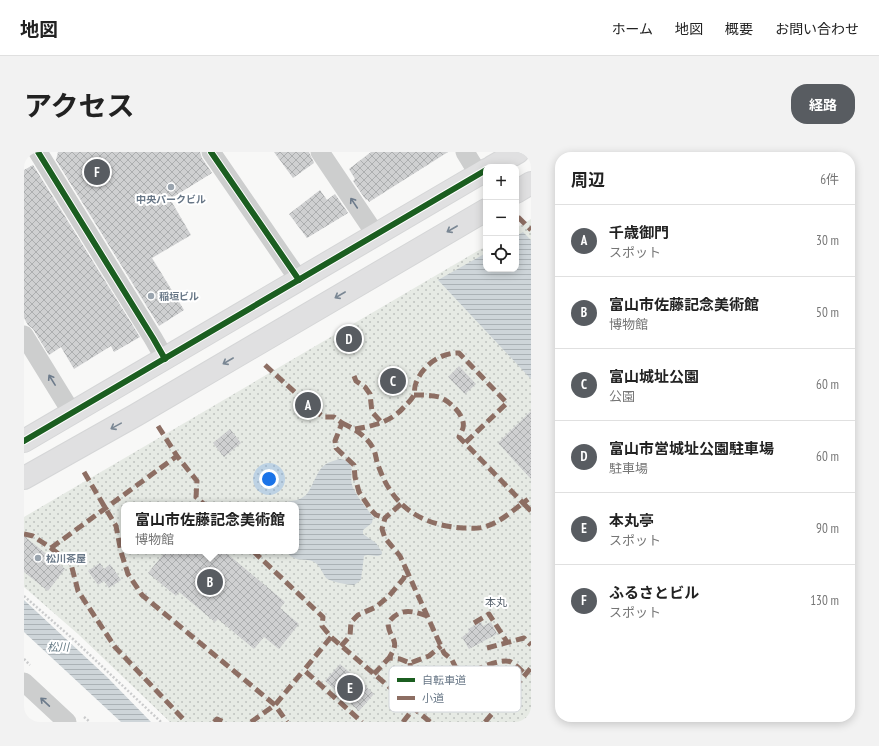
<!DOCTYPE html>
<html lang="ja">
<head>
<meta charset="utf-8">
<style>
	:root { --surface:#fff; --page:#f2f2f2; --text:#222; --muted:#767676; --line:#e0e0e0; --accent:#585c61 }
	body { margin:0; font-family:"PT Sans Narrow","Noto Sans JP",sans-serif; background:var(--page); color:var(--text) }
	.controls { position:absolute; right:12px; top:12px; display:grid; overflow:hidden; border-radius:8px; box-shadow:0 2px 10px #0003 }
	.controls button { width:36px; height:36px; display:grid; place-items:center; padding:0; border:0; border-bottom:1px solid var(--line); background:var(--surface); color:var(--text); font:20px sans-serif }
	.you { position:absolute; left:245px; top:327px; width:14px; height:14px; margin:-10px; border:3px solid #fff; border-radius:50%; background:#1a73e8; box-shadow:0 0 0 6px #1a73e833 }
	.badge { display:grid; place-items:center; width:26px; height:26px; border-radius:50%; background:var(--accent); color:#fff; font-size:13px; font-weight:700 }
	.pin { position:absolute; translate:-50% -50%; border:2px solid #fff; box-shadow:0 1px 4px #0006 }
	.popup { position:absolute; left:97px; top:350px; width:178px; height:52px; box-sizing:border-box; display:grid; place-content:center; border-radius:8px; background:var(--surface); filter:drop-shadow(0 1px 3px #0005); font-size:13px; white-space:nowrap; color:var(--muted) }
	.popup b { font-size:15px; color:var(--text) }
	.popup::after { content:''; position:absolute; left:50%; top:100%; margin-left:-8px; border:8px solid transparent; border-top-color:var(--surface) }
	.list { margin:0; padding:0; list-style:none }
	h2 { display:flex; justify-content:space-between; align-items:center; height:52px; margin:0; padding:0 16px; font-size:17px }
	h2 small { font-size:13px; font-weight:400; color:var(--muted) }
	.list li { display:grid; grid-template-columns:26px 1fr auto; gap:12px; align-items:center; box-sizing:border-box; height:72px; padding:0 16px; border-top:1px solid var(--line) }
	.list b { display:block; font-size:15px; white-space:nowrap }
	.list p { margin:0; font-size:13px; white-space:nowrap; color:var(--muted) }
	.list em { font-size:13px; font-style:normal; color:var(--muted) }
	.icon { flex:none; width:22px; height:22px; fill:none; stroke:currentColor; stroke-width:2; stroke-linecap:round; stroke-linejoin:round }
	.map { position:relative; flex:none; width:507px; height:570px; overflow:hidden; border-radius:16px }
	header { display:flex; align-items:center; gap:24px; box-sizing:border-box; height:56px; padding:0 20px; background:var(--surface); border-bottom:1px solid var(--line) }
	header strong { font-size:19px }
	nav { display:flex; gap:22px; margin-inline-start:auto; font-size:14px }
	.intro { display:flex; align-items:center; justify-content:space-between; box-sizing:border-box; height:96px; padding:0 24px }
	h1 { margin:0; font-size:28px }
	.button { padding:10px 18px; border-radius:16px; background:var(--accent); color:#fff; font-size:14px; font-weight:700 }
	main { display:flex; gap:24px; padding:0 24px }
	aside { flex:1; background:var(--surface); border-radius:16px; box-shadow:0 2px 10px #0003 }
	.map>svg:first-child { display:block }
</style>
</head>
<body>
<header>
<strong>地図</strong>
<nav><a>ホーム</a><a>地図</a><a>概要</a><a>お問い合わせ</a></nav>
</header>
<div class="intro"><h1>アクセス</h1><a class="button">経路</a></div>
<main>
<div class="map">
<svg width="507" height="570" viewBox="0 0 507 570">
	<defs>
		<pattern id="park-dots" width="8" height="8" patternUnits="userSpaceOnUse"><rect width="8" height="8" fill="#e6eae4"/><path d="M2 2h.1M6 6h.1" fill="none" stroke="#bec2be" stroke-width="1.8" stroke-linecap="round"/></pattern>
		<pattern id="water-rules" width="6" height="5" patternUnits="userSpaceOnUse"><rect width="6" height="5" fill="#ced5d9"/><path d="M0 2.5h6" fill="none" stroke="#abb2b6"/></pattern>
		<pattern id="building-cross-hatch" width="8" height="8" patternUnits="userSpaceOnUse"><rect width="8" height="8" fill="#cfd0d1"/><path d="M0 0l8 8M0 8l8-8" fill="none" stroke="#acaeaf"/></pattern>
	</defs>
	<rect width="100%" height="100%" fill="#f8f8f7"/>
	<path fill="url(#park-dots)" fill-rule="evenodd" d="M507 67V570H146L54 482 0 435V365L462 94V117H492V76ZM100 353H272V399H100Z"/>
	<g fill="url(#water-rules)">
		<polygon points="499,80 507,88 507,227 414,128 462,101 462,117 492,117 492,84"/>
		<path d="M316 307C321 308 325 309 327 314 329 318 326 326 328 333 332 344 342 355 349 365L348 371 339 378V382L352 391 358 400V402C352 407 346 401 340 404L337 427 336 429 330 433C324 433 307 430 302 426 299 422 297 416 293 412 283 403 273 414 262 399H272V353H257C266 347 273 350 279 345 283 343 285 339 287 335 296 318 295 312 316 307Z"/>
		<polygon points="0,448 83,525 127,570 97,570 0,480"/>
	</g>
	<g fill="url(#building-cross-hatch)">
		<polygon points="34,0 176,0 178,6 188,21 146,47 167,83 128,106 160,158 135,174 32,8"/>
		<polygon points="250,0 285,0 290,11 269,26"/>
		<polygon points="347,0 424,0 345,50 343,47 342,48 329,29 331,27 325,17"/>
		<polygon points="9,13 116,185 90,200 87,194 50,217 37,195 25,203 9,177 4,173 0,166 0,18"/>
		<polygon points="296,38 303,48 311,42 324,61 283,86 265,62"/>
		<polygon points="435,214 452,232 441,242 424,225"/>
		<polygon points="285,240 298,251 284,266 271,255"/>
		<polygon points="507,259 507,327 474,291"/>
		<polygon points="206,277 217,291 200,305 189,291"/>
		<polygon points="0,384 41,417 24,439 0,420"/>
		<polygon points="142,399 200,399 261,450 256,456 275,472 255,497 240,485 230,497 194,467 191,470 155,440 152,444 124,421"/>
		<polygon points="76,411 80,417 86,412 97,428 85,436 80,429 74,433 64,419"/>
		<polygon points="457,470 459,474 467,470 473,482 445,497 438,485 445,480 444,477"/>
		<polygon points="316,512 350,542 335,559 301,529"/>
	</g>
	<g fill="none" stroke-linecap="round" stroke-linejoin="round">
		<g stroke="#d5d6d7" stroke-width="24">
			<g id="secondary">
				<polyline points="468,15 494,0"/>
				<polyline points="492,40 507,31"/>
				<polyline points="0,289 462,18"/>
				<polyline points="0,326 112,263 462,58"/>
			</g>
		</g>
		<g stroke="#cacbcc" stroke-width="2.5" stroke-dasharray="2 2" stroke-linecap="butt">
			<polyline points="275,244 278,247"/>
			<polyline points="0,444 49,487 137,570"/>
			<polyline points="0,507 6,513"/>
			<polyline points="60,565 66,570"/>
		</g>
		<g stroke="#cdcece" stroke-width="19">
			<polyline points="14,0 129,186 141,207"/>
			<polyline points="187,0 275,128"/>
			<polyline points="296,0 352,83"/>
			<polyline points="441,0 455,23"/>
			<polyline points="0,183 48,261"/>
			<polyline points="0,530 43,570"/>
		</g>
		<use href="#secondary" stroke="#e0e0e1" stroke-width="22"/>
		<g stroke="#8d6e63" stroke-width="5" stroke-dasharray="10 5" stroke-linecap="butt">
			<polyline points="494,65 507,78"/>
			<polyline points="241,213 275,244"/>
			<polyline points="330,224 332,229 341,235 346,242 348,260 358,271"/>
			<path d="M390 243C398 243 408 243 415 245 426 249 442 264 439 276 438 279 436 282 435 285L499 351 507 345"/>
			<polyline points="278,247 299,265 310,265 318,271 311,289 312,296 330,313 331,325 335,340 347,358 352,363 361,366"/>
			<path d="M318 271C331 277 344 285 350 298 352 303 352 308 354 313 357 321 361 331 366 338 383 364 409 374 439 376 446 376 453 377 460 375 475 371 487 360 499 351L507 359"/>
			<polyline points="134,274 153,304 173,329 172,345 181,353"/>
			<path d="M331 277C349 274 367 270 380 255 383 252 388 247 390 243 391 239 390 235 392 231 398 214 417 200 435 201L483 251 441 291"/>
			<polyline points="60,320 92,374 97,400 104,422 118,443 251,553 263,570"/>
			<polyline points="377,352 361,366 358,377 361,386 376,404 382,417"/>
			<polyline points="0,382 9,384 27,396 47,412 54,439 91,495 162,570"/>
			<polyline points="27,396 153,304"/>
			<polyline points="229,399 299,465 298,474 307,485 406,570"/>
			<path d="M403 464C387 458 375 456 364 471 365 489 378 486 365 506L376 507 386 511 405 504 417 494"/>
			<polyline points="450,471 465,462 483,490"/>
			<polyline points="307,485 280,518 338,570"/>
			<path d="M317 494 326 484 327 470 334 463 352 455 365 444 380 426 382 417 420 501 428 508 434 520 440 523C449 519 478 505 487 510 492 513 497 518 501 522"/>
			<polyline points="463,496 500,486 507,493"/>
			<path d="M386 511 389 538C416 540 419 539 440 523"/>
			<polyline points="350,522 365,506"/>
			<polyline points="190,570 193,567 200,570"/>
			<polyline points="227,570 251,553 280,518"/>
			<polyline points="379,570 390,556"/>
			<polyline points="461,570 507,516"/>
		</g>
		<g stroke="#fff" stroke-width="8">
			<g id="cycleway">
				<polyline points="14,0 129,186 141,207"/>
				<polyline points="187,0 275,128"/>
				<polyline points="0,289 462,18"/>
			</g>
		</g>
		<use href="#cycleway" stroke="#1b5e20" stroke-width="6"/>
	</g>
	<defs><path id="oneway-shaft" d="M-6 0H5M1.5-3L5.5 0L1.5 3" fill="none" stroke-width="1.6" stroke-linecap="round" stroke-linejoin="round"/></defs>
	<g stroke="#6d7b8b">
		<use href="#oneway-shaft" transform="translate(330 51) rotate(-124)"/>
		<use href="#oneway-shaft" transform="translate(28 228) rotate(-122)"/>
		<use href="#oneway-shaft" transform="translate(21 550) rotate(-137)"/>
	</g>
	<g stroke="#7a8794">
		<use href="#oneway-shaft" transform="translate(428 77) rotate(150)"/>
		<use href="#oneway-shaft" transform="translate(316 143) rotate(150)"/>
		<use href="#oneway-shaft" transform="translate(204 209) rotate(150)"/>
		<use href="#oneway-shaft" transform="translate(92 274) rotate(151)"/>
	</g>
	<g fill="#9aa4ae" stroke="#fff" stroke-width="1.5">
		<circle cx="147" cy="35" r="4"/>
		<circle cx="127" cy="144" r="4"/>
		<circle cx="14" cy="406" r="4"/>
	</g>
	<g text-anchor="middle" dominant-baseline="central" stroke-width="4" stroke-linejoin="round" paint-order="stroke">
		<g font-size="10" font-weight="bold" fill="#687787" stroke="#fff" text-anchor="start">
			<text x="147" y="47" text-anchor="middle">中央パークビル</text>
			<text x="135" y="144">稲垣ビル</text>
			<text x="22" y="406">松川茶屋</text>
		</g>
		<g font-size="11" fill="#56616c" stroke="#fff">
			<text x="472" y="450">本丸</text>
		</g>
		<g font-size="11" font-style="italic" fill="#637883" stroke="#fff">
			<text x="34" y="495">松川</text>
		</g>
	</g>
	<rect x="365" y="514" width="132" height="46" rx="6" fill="#fff" stroke="#d2d6db" stroke-width="1"/>
	<rect x="373" y="526" width="18" height="4" fill="#1b5e20"/>
	<rect x="373" y="544" width="18" height="4" fill="#8d6e63"/>
	<g font-size="11" fill="#687787">
		<text x="398" y="532">自転車道</text>
		<text x="398" y="550">小道</text>
	</g>
</svg>
<div class="controls">
<button>+</button>
<button>−</button>
<button><svg class="icon" aria-label="locate" viewBox="0 0 24 24"><circle cx="12" cy="12" r="6"/><path d="M12 2v4M12 18v4M2 12h4M18 12h4"/></svg></button>
</div>
<div class="you"></div>
<div class="pin badge" style="left:284px;top:253px">A</div>
<div class="pin badge" style="left:186px;top:430px">B</div>
<div class="popup"><b>富山市佐藤記念美術館</b>博物館</div>
<div class="pin badge" style="left:369px;top:229px">C</div>
<div class="pin badge" style="left:325px;top:187px">D</div>
<div class="pin badge" style="left:326px;top:536px">E</div>
<div class="pin badge" style="left:73px;top:20px">F</div>
</div>
<aside>
<h2>周辺<small>6件</small></h2>
<ul class="list">
<li><span class="badge">A</span><div><b>千歳御門</b><p>スポット</p></div><em>30 m</em></li>
<li><span class="badge">B</span><div><b>富山市佐藤記念美術館</b><p>博物館</p></div><em>50 m</em></li>
<li><span class="badge">C</span><div><b>富山城址公園</b><p>公園</p></div><em>60 m</em></li>
<li><span class="badge">D</span><div><b>富山市営城址公園駐車場</b><p>駐車場</p></div><em>60 m</em></li>
<li><span class="badge">E</span><div><b>本丸亭</b><p>スポット</p></div><em>90 m</em></li>
<li><span class="badge">F</span><div><b>ふるさとビル</b><p>スポット</p></div><em>130 m</em></li>
</ul>
</aside>
</main>
</body>
</html>
